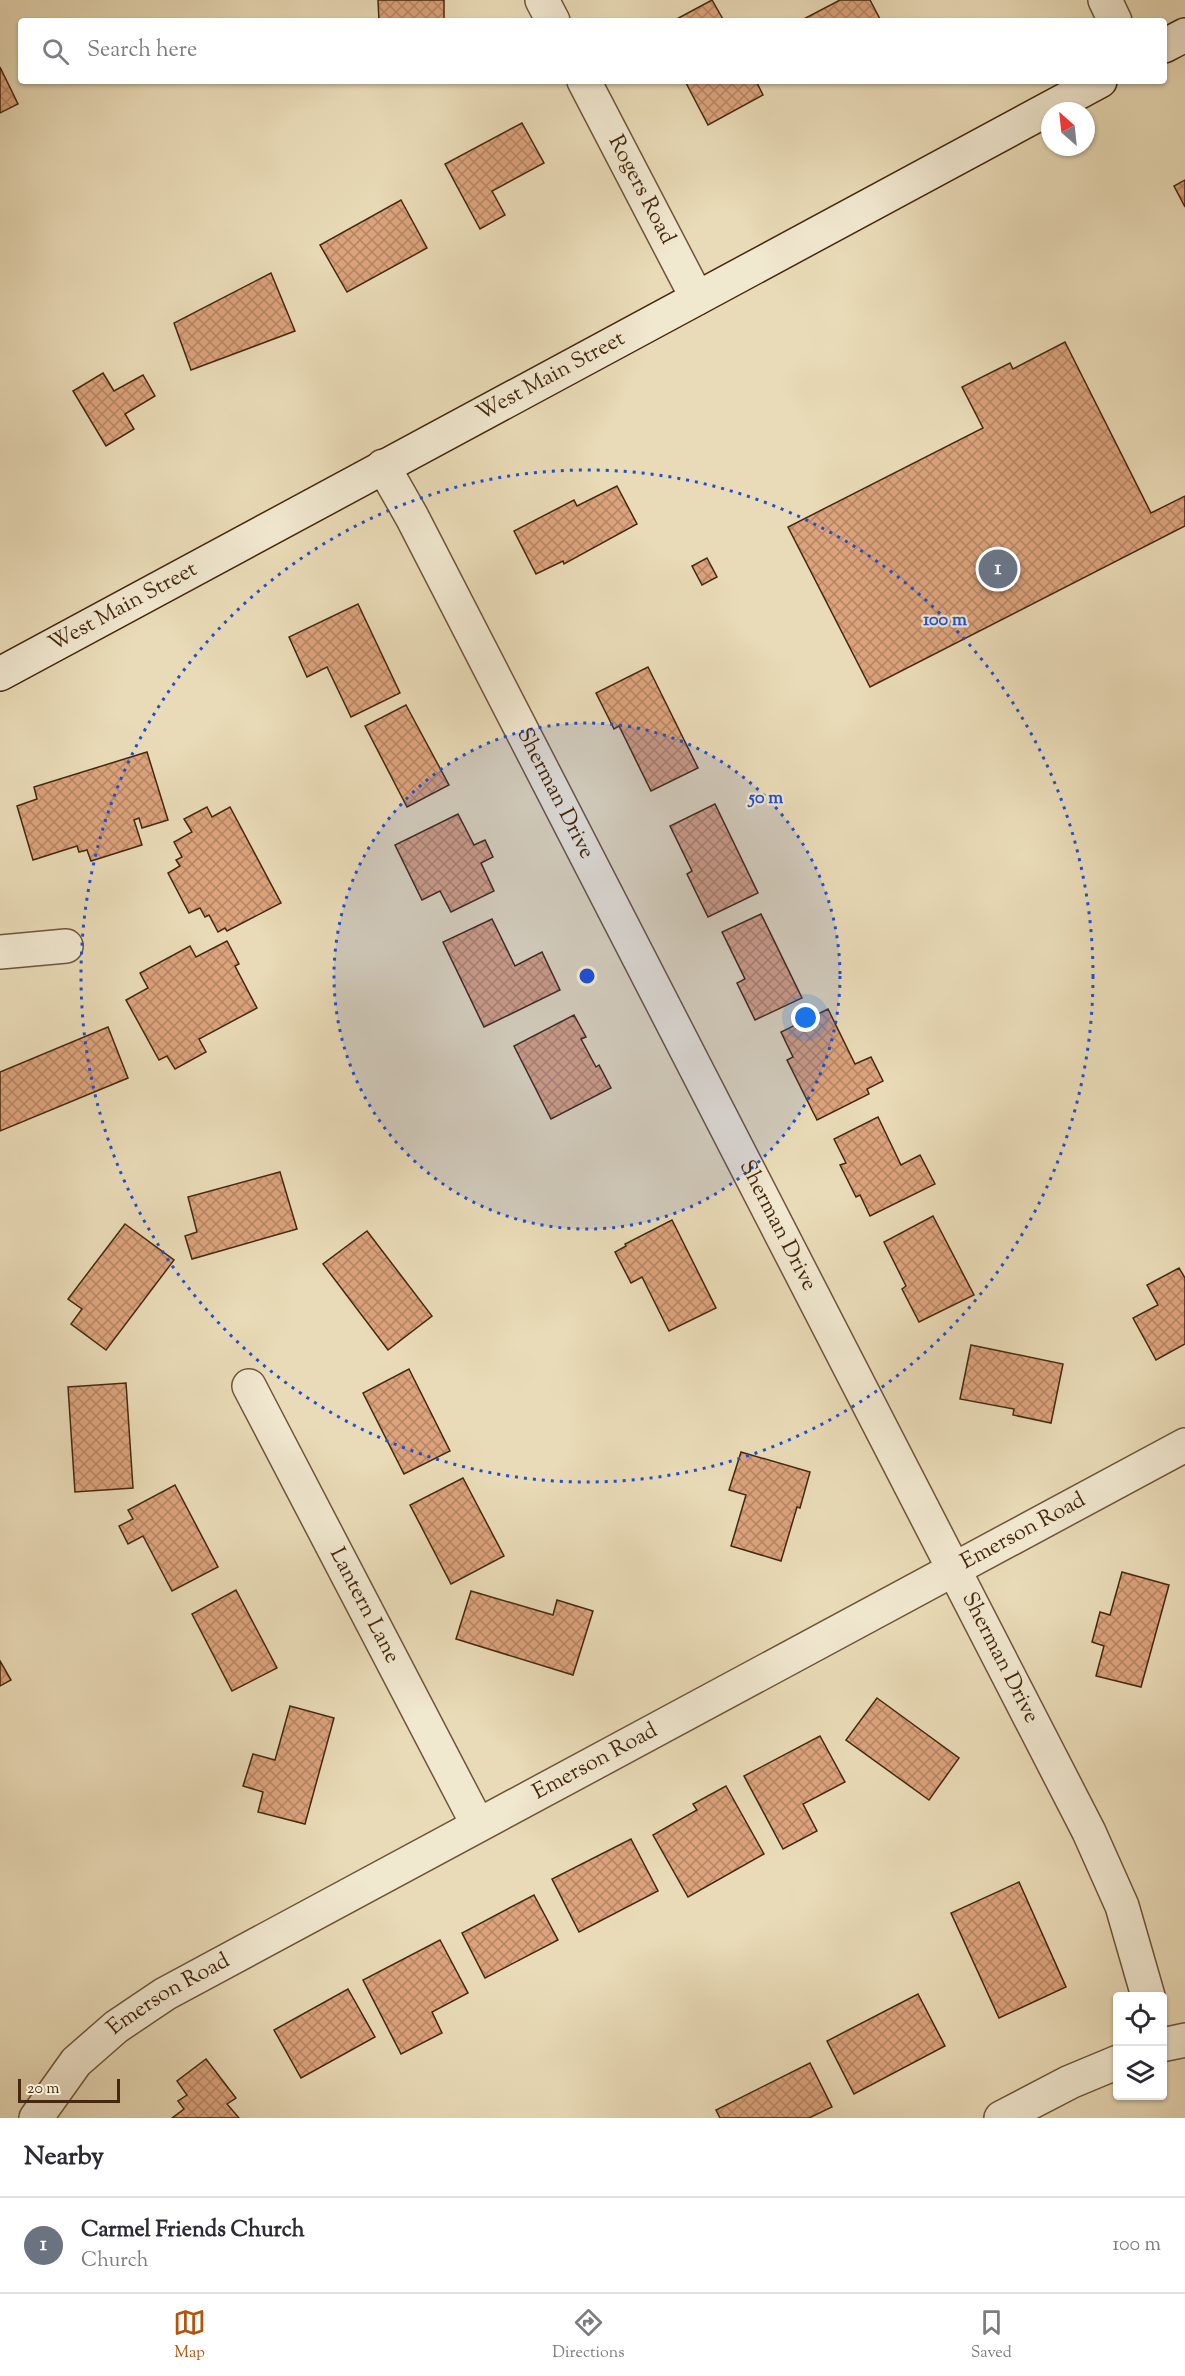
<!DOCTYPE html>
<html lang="en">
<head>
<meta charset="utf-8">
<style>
	:root { --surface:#fff; --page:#f2f2f3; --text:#2b2b33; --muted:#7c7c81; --line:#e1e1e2; --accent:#b45309 }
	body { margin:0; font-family:"Sorts Mill Goudy",serif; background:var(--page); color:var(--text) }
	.controls { position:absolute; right:18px; bottom:18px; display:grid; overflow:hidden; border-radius:6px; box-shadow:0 2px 4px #0004 }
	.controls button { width:54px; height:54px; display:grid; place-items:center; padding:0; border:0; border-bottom:2px solid var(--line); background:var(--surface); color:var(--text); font:30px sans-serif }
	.compass { position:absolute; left:1041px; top:102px; width:54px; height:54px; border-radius:50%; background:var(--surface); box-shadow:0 2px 4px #0004; rotate:333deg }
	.scale { position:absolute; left:18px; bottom:15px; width:102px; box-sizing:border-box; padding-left:6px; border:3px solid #45280d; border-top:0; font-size:16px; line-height:21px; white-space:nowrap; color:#45280d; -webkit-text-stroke:4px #f1e8d0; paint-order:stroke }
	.you { position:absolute; left:806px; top:1018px; width:21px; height:21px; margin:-15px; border:4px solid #fff; border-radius:50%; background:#1a73e8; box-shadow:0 0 0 9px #1a73e833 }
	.badge { display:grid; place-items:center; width:39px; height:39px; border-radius:50%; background:var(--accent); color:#fff; font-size:20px; font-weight:700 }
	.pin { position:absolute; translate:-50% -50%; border:3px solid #fff; box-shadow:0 2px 6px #0006 }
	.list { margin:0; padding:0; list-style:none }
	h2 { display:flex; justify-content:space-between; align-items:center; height:78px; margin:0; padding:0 24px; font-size:26px }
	h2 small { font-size:20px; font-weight:400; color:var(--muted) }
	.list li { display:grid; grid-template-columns:39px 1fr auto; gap:18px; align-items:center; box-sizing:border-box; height:96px; padding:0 24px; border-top:2px solid var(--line) }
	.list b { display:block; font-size:22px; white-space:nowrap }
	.list p { margin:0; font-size:20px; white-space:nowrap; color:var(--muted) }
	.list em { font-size:20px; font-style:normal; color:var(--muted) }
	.icon { flex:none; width:33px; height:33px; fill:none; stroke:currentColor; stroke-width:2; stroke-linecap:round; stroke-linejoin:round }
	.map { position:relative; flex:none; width:1185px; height:2118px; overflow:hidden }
	.search { position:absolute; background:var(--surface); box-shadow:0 2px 4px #0004; left:18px; right:18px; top:18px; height:66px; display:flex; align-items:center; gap:15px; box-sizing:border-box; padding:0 21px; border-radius:6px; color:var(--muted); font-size:22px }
	.sheet { height:174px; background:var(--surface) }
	nav { display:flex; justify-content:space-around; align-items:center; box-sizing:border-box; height:84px; border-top:2px solid var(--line); background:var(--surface); font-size:16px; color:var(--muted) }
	nav a { display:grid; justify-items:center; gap:3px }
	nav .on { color:var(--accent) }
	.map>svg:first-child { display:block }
</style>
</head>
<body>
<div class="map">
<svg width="1185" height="2118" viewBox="0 0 1185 2118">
	<defs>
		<pattern id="building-cross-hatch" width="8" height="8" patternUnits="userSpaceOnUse" patternTransform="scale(1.5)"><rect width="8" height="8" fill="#dca37c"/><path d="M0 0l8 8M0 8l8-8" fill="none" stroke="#b48564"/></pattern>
	</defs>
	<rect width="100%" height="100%" fill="#e9dbb7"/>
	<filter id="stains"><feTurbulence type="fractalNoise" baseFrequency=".00333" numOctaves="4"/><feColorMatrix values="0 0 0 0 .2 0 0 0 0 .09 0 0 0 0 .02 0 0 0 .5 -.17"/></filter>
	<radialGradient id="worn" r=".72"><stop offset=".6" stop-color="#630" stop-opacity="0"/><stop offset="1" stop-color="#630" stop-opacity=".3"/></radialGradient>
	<g fill="url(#building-cross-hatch)" stroke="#45280d" stroke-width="1.5">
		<polygon points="378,0 444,0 444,21 379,21"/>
		<polygon points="712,0 724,21 673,21"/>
		<polygon points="840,0 870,0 881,21 800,21"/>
		<polygon points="0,67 18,104 0,113"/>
		<polygon points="685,81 756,81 763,95 708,125"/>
		<polygon points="522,123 544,163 492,191 505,215 480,229 445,164"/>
		<polygon points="1185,180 1185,207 1174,186"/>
		<polygon points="401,200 427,248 347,292 320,245"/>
		<polygon points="271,273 295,331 191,370 174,323"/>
		<polygon points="1065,342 1151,513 1185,496 1185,526 870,687 788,527 983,428 962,387 1010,363 1013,369"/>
		<polygon points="103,373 114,391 143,375 155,396 125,414 134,429 106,446 73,391"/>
		<polygon points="617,486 637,524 564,564 563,561 536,574 514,531 574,500 577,506"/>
		<polygon points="707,558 717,577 702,585 692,566"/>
		<polygon points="358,604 400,693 351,717 327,667 307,677 289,637"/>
		<polygon points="648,667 698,768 651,791 619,726 614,729 596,693"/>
		<polygon points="406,705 449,785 407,807 365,726"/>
		<polygon points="147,752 168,820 142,828 139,818 134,820 142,845 91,861 87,850 79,852 77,846 33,860 17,806 37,799 34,787"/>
		<polygon points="715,804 758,893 708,917 687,874 692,871 670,826"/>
		<polygon points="207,807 212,817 230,807 281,903 227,931 225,928 218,932 209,915 205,917 200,908 189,913 168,873 180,866 176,860 182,857 174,842 192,832 184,819"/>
		<polygon points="458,814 474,845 485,840 493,857 481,863 494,891 451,912 440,891 422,900 395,845"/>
		<polygon points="761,914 802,998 755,1020 737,983 745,979 722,932"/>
		<polygon points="492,919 515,966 542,952 560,990 484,1027 443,942"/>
		<polygon points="227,941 239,964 235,966 257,1008 199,1039 206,1052 175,1069 167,1056 159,1060 126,1000 148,988 140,973 190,946 196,957"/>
		<polygon points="828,1009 855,1064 871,1057 883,1081 867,1089 869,1094 817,1120 787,1060 793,1057 781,1032"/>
		<polygon points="574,1015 586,1037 581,1039 596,1067 599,1065 611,1088 551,1119 514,1046"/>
		<polygon points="108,1027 128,1078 0,1131 0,1072"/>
		<polygon points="878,1117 901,1165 920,1155 935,1184 870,1216 860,1195 856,1197 840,1165 846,1163 834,1139"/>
		<polygon points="280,1172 297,1229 192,1259 185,1236 197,1232 188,1197"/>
		<polygon points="933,1216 974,1295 919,1322 902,1289 906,1286 884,1242"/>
		<polygon points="672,1220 716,1308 669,1331 642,1277 631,1283 615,1252 626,1246 625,1244"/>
		<polygon points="125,1224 174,1260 106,1350 71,1324 82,1309 68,1299"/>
		<polygon points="367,1231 432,1316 388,1350 323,1264"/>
		<polygon points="1179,1268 1185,1278 1185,1344 1156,1360 1133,1318 1158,1305 1147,1285"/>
		<polygon points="971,1345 1063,1364 1051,1423 1013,1415 1014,1409 960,1399"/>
		<polygon points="409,1369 450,1451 404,1474 363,1393"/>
		<polygon points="126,1383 133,1488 75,1492 68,1387"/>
		<polygon points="741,1452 810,1472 800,1508 797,1507 781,1561 731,1546 746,1495 729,1490"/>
		<polygon points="463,1478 504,1556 451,1584 410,1505"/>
		<polygon points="175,1485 218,1567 172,1591 143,1536 128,1544 119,1526 133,1519 128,1510"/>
		<polygon points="1122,1572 1169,1585 1141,1687 1096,1676 1104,1646 1092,1642 1100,1612 1110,1615"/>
		<polygon points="236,1590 277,1668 232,1691 192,1614"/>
		<polygon points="471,1591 553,1615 557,1600 593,1611 573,1675 456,1639"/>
		<polygon points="0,1661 11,1680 0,1686"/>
		<polygon points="877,1698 959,1758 929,1800 846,1740"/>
		<polygon points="290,1706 334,1718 305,1824 258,1812 263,1792 243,1786 253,1754 275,1760"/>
		<polygon points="820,1736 845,1782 803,1804 817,1831 783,1849 744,1776"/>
		<polygon points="726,1786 764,1854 688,1897 653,1835 697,1810 693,1804"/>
		<polygon points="631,1839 658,1891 579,1932 552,1879"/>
		<polygon points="1019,1882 1066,1987 999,2018 951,1913"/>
		<polygon points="534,1895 558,1940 485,1978 462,1933"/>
		<polygon points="440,1940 468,1993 432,2012 442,2033 401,2054 363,1980"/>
		<polygon points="348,1989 375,2037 301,2078 274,2030"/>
		<polygon points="918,1994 945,2046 854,2094 827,2041"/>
		<polygon points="206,2059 236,2098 227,2104 239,2118 172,2118 184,2109 178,2101 187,2095 177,2081"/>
		<polygon points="810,2063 832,2107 809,2118 720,2118 716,2110"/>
	</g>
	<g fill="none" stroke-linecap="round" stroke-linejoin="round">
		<g stroke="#6e5538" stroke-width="36">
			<g id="minor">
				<polyline points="542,0 553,21"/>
				<polyline points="1105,0 1115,21"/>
				<path id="s1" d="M584 81 697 298"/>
				<path id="s2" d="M383 466 412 517 1089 1832 1122 1906 1148 1996"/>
				<polyline points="0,952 66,946"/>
				<path id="s3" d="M249 1386 478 1825"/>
				<polyline points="1162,2045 1185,2040"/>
				<path id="s4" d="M36 2118 76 2062 116 2027 165 1994 1185 1445"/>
				<polyline points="1001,2118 1070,2082 1118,2062"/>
			</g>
		</g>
		<g stroke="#45280d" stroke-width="36">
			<g id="secondary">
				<polyline points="1164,46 1185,35"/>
				<path id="s5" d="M0 674 1100 81"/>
			</g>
		</g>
		<use href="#minor" stroke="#f1e8d0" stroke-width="33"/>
		<use href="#secondary" stroke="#f1e8d0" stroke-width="33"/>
	</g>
	<circle cx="587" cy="976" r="253" fill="#1d4ed8" fill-opacity=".12"/>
	<g fill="none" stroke="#1d4ed8" stroke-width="3" stroke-dasharray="3 6">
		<circle cx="587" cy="976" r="253"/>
		<circle cx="587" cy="976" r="506"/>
	</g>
	<g text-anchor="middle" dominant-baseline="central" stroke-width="4.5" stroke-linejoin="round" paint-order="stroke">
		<g font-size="22" fill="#45280d" stroke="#f1e8d0">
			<text stroke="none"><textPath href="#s1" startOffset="123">Rogers Road</textPath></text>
			<text stroke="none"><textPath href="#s5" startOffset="626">West Main Street</textPath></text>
			<text stroke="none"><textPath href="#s5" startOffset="140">West Main Street</textPath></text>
			<text stroke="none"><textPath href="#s2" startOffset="370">Sherman Drive</textPath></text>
			<text stroke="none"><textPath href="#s2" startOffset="856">Sherman Drive</textPath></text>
			<text stroke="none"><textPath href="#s4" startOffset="1156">Emerson Road</textPath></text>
			<text stroke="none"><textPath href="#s3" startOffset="248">Lantern Lane</textPath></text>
			<text stroke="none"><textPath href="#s2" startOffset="1342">Sherman Drive</textPath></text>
			<text stroke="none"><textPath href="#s4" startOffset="670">Emerson Road</textPath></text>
			<text stroke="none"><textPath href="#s4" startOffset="184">Emerson Road</textPath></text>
		</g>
	</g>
	<circle cx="587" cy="976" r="9" fill="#1d4ed8" stroke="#f1e8d0" stroke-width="3"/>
	<g font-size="18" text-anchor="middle" font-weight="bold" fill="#1d4ed8" stroke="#f1e8d0" stroke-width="4.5" stroke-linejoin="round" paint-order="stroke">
		<text x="945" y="625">100 m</text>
		<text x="766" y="803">50 m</text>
	</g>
	<rect width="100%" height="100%" filter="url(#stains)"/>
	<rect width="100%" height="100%" fill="url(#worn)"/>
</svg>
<div class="controls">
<button><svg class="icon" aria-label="locate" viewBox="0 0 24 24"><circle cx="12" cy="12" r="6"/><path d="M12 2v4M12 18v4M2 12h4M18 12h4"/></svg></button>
<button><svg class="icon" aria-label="layers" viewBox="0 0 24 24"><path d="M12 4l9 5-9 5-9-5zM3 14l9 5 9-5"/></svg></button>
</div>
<svg class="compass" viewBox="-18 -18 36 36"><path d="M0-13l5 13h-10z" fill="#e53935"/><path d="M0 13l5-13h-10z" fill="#7c7c81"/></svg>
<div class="scale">20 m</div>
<div class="you"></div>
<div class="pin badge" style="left:998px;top:569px;background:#6b7280">1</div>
<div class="search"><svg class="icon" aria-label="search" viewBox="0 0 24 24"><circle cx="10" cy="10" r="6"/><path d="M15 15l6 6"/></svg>Search here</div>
</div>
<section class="sheet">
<h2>Nearby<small></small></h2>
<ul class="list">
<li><span class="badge" style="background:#6b7280">1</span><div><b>Carmel Friends Church</b><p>Church</p></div><em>100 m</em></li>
</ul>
</section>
<nav>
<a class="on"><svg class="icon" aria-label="map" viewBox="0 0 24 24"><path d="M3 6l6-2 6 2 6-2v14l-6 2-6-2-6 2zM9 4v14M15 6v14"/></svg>Map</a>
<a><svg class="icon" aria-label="directions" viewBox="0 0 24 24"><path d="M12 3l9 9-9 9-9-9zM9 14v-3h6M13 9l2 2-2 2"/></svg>Directions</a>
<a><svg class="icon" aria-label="saved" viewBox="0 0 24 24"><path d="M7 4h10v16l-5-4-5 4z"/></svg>Saved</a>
</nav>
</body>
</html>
